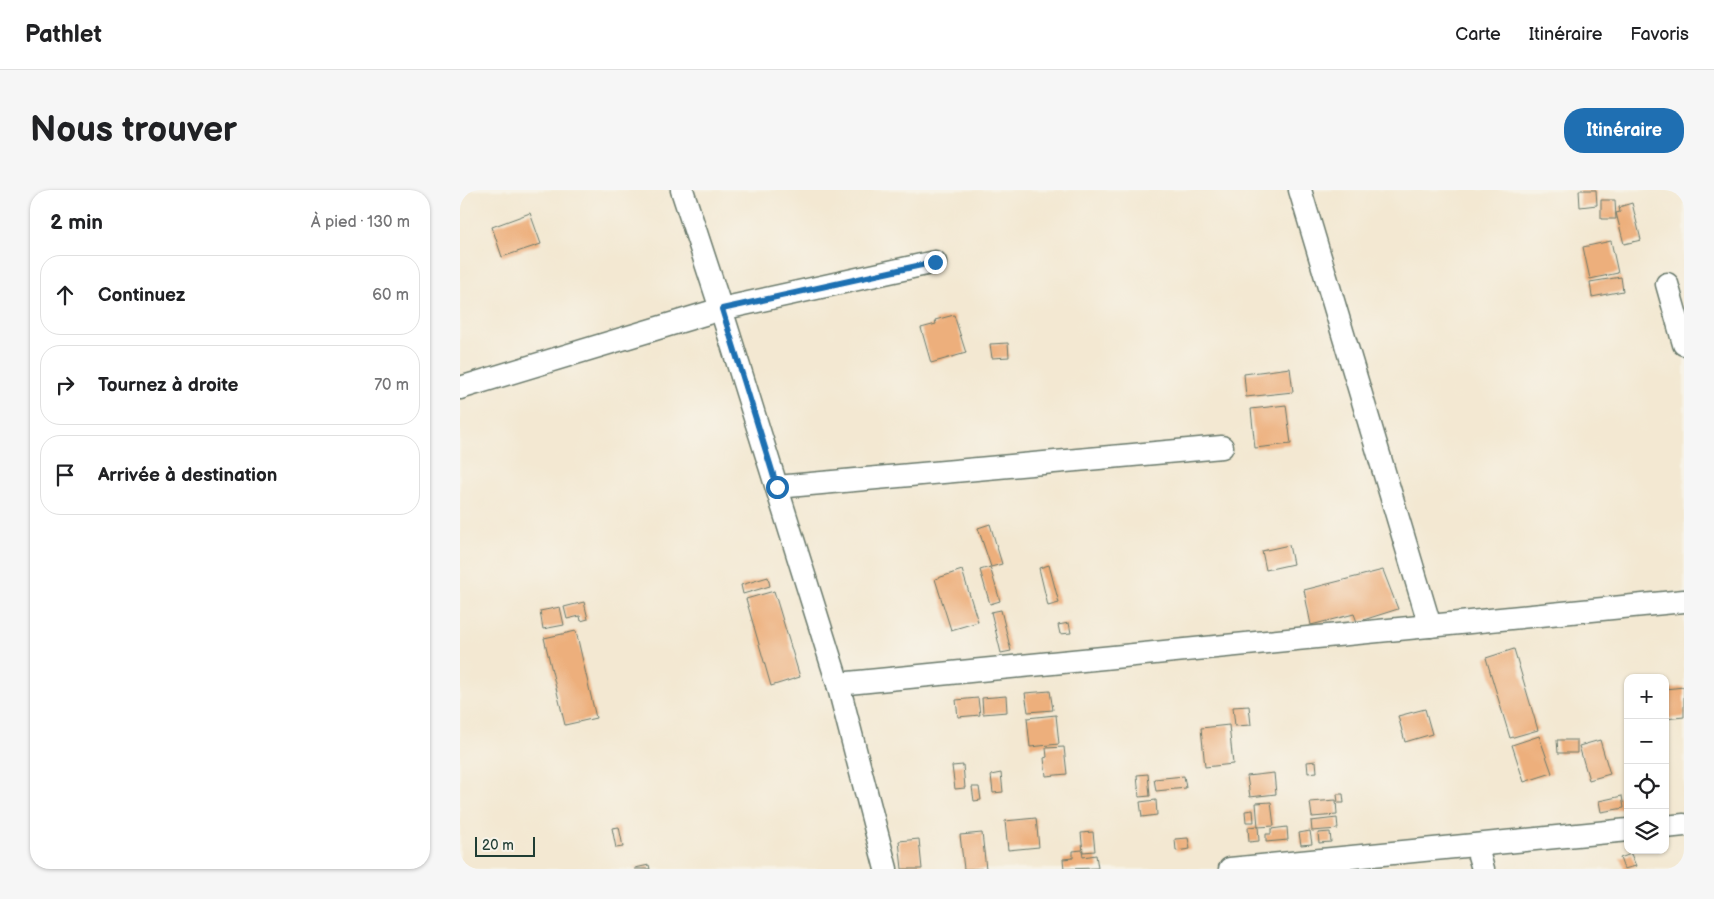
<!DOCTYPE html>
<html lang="fr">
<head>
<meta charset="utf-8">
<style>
	:root { --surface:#fff; --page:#f6f6f6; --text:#202124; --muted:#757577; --line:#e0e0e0; --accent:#1f6fb2 }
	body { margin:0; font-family:"Balsamiq Sans",sans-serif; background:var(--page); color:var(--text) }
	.controls { position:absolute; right:15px; bottom:15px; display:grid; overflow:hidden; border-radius:10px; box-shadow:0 1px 4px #0004 }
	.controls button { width:45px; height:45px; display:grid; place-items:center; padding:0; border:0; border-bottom:1px solid var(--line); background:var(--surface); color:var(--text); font:25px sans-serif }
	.scale { position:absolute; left:15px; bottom:12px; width:60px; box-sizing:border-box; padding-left:5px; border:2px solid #1f3d34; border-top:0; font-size:14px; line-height:18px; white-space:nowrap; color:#1f3d34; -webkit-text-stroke:4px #f7f3e8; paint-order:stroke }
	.stop { position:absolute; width:15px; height:15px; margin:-11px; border:4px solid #1f6fb2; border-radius:50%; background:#fff }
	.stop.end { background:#1f6fb2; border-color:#fff; box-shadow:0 1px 5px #0008 }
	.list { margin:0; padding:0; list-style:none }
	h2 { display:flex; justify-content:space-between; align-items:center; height:65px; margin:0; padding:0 20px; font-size:21px }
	h2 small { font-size:16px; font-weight:400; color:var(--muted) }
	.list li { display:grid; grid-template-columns:32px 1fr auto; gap:15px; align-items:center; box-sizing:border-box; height:80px; margin:0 10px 10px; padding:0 10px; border:1px solid var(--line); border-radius:20px }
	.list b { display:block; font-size:19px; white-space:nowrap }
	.list em { font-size:16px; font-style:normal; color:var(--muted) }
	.icon { flex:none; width:28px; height:28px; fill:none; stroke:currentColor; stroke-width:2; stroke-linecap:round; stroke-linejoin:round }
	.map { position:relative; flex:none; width:1224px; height:679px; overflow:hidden; border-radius:20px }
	header { display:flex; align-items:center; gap:30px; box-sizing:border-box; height:70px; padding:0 25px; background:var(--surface); border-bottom:1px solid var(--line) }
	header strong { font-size:24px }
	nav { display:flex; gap:28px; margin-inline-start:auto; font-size:18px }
	.intro { display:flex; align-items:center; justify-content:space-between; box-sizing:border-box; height:120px; padding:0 30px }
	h1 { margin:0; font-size:35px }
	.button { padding:12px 22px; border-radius:20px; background:var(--accent); color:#fff; font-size:18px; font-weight:700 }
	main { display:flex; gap:30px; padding:0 30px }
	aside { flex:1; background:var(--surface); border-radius:20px; box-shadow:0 1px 4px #0004 }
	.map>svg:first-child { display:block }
</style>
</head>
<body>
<header>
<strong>Pathlet</strong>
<nav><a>Carte</a><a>Itinéraire</a><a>Favoris</a></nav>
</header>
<div class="intro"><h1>Nous trouver</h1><a class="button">Itinéraire</a></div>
<main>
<aside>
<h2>2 min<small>À pied · 130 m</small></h2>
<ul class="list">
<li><svg class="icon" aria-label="ahead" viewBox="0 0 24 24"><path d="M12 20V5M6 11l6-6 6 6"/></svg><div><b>Continuez</b></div><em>60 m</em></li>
<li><svg class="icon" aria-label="right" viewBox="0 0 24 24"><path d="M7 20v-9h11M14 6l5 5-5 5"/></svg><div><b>Tournez à droite</b></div><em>70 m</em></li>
<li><svg class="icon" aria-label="arrive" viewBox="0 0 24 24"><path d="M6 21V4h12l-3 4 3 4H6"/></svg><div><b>Arrivée à destination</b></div></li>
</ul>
</aside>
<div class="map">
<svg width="1224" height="679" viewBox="0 0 1224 679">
	<rect width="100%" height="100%" fill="#f7f3e8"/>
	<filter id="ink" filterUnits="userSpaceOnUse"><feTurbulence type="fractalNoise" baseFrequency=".02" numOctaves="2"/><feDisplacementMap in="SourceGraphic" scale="10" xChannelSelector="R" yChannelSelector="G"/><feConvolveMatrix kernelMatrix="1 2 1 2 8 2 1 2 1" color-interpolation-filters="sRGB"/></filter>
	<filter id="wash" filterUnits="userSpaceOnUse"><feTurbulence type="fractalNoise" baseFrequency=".0096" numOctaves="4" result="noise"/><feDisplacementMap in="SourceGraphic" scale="20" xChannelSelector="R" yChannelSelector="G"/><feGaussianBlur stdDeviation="1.12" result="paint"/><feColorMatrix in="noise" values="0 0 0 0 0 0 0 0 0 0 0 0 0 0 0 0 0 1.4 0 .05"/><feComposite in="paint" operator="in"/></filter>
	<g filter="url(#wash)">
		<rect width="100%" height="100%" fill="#f3e8d2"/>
		<g id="blocks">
			<g fill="#edaf7b">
				<polygon points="1119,0 1136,0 1137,15 1120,17"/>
				<polygon points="1141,10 1155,10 1156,29 1141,29"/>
				<polygon points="1172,13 1181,50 1164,54 1156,23 1160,22 1159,17"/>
				<polygon points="70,23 81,54 42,67 32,37"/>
				<polygon points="1151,51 1158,83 1130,89 1123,57"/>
				<polygon points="1161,87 1163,101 1132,107 1130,92"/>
				<polygon points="494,125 506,163 471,173 461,138 476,134 475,130"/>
				<polygon points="548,153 549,167 532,168 530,154"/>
				<polygon points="830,178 833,202 786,207 784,184"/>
				<polygon points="826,215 831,254 795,258 791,219"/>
				<polygon points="530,334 542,374 531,377 518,338"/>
				<polygon points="829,355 833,374 806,380 802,361"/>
				<polygon points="589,375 599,413 588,416 579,378"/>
				<polygon points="530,377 540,411 530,414 520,380"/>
				<polygon points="502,380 518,432 491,440 475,389"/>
				<polygon points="923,380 938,419 897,432 894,424 851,435 844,400"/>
				<polygon points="308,387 310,396 283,404 281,395"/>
				<polygon points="314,401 340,487 311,496 286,409"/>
				<polygon points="124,412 128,429 121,431 120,426 107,429 104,417"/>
				<polygon points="100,417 104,435 83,439 80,421"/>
				<polygon points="541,420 551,461 541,463 531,422"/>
				<polygon points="609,433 611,443 600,444 598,435"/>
				<polygon points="116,441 136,528 105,535 84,448"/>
				<polygon points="1054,459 1078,540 1050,548 1026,468"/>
				<polygon points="1224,497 1224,527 1205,529 1205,499"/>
				<polygon points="590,501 593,520 568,522 565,503"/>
				<polygon points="546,506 547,522 523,524 522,508"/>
				<polygon points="518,508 520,525 498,527 496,510"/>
				<polygon points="789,516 791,535 775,536 773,517"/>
				<polygon points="965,519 972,544 945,552 938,526"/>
				<polygon points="596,525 599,554 570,557 567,528"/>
				<polygon points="769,535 773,574 745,577 741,538"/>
				<polygon points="1079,546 1092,583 1064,592 1052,555"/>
				<polygon points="1097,550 1117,550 1117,563 1098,563"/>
				<polygon points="1140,550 1150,584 1129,590 1119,556"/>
				<polygon points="604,557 607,584 586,586 584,568 587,567 586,558"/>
				<polygon points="856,571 857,582 848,583 847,572"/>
				<polygon points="503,575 505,598 495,599 492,576"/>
				<polygon points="541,583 543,602 533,603 531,585"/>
				<polygon points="814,583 816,604 790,607 787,586"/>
				<polygon points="688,584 690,606 679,607 677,585"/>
				<polygon points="724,586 726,598 696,601 694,589"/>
				<polygon points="512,597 519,597 521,610 514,611"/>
				<polygon points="877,604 883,604 884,613 878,613"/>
				<polygon points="1162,606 1164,618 1141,622 1139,611"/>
				<polygon points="696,610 697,625 682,627 680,612"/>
				<polygon points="876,610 877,625 852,627 850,612"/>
				<polygon points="811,612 814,636 798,637 796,613"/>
				<polygon points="793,620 794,632 786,632 785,621"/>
				<polygon points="576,628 579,657 548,660 545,631"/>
				<polygon points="877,628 878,639 852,641 851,631"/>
				<polygon points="798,636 799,651 789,652 788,637"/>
				<polygon points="159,637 163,657 156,658 152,638"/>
				<polygon points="827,637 828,650 806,652 806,644 811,644 811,639"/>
				<polygon points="850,641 852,654 841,655 839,643"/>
				<polygon points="633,642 635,661 623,662 621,643"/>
				<polygon points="870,642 871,652 859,653 858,643"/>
				<polygon points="522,643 526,679 504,679 500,645"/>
				<polygon points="728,648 730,659 716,661 715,649"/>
				<polygon points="459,649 462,679 442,679 439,651"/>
				<polygon points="622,660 623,667 636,665 638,678 604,679 603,669 613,668 613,661"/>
				<polygon points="1171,664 1176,676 1164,679 1160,668"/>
				<polygon points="189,675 190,679 175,679 175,678"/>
			</g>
		</g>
	</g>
	<g filter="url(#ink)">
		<use href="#blocks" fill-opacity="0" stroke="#69796b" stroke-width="1"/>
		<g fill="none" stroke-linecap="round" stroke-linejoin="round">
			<g stroke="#69796b" stroke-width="25">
				<g id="minor">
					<polyline points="222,0 261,119 378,494 426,679"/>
					<polyline points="840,0 970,436"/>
					<polyline points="1207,94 1224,154"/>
					<polyline points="0,198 261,119 475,72"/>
					<polyline points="317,297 762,257"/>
					<polyline points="378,494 1224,411"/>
					<polyline points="1205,637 1224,635"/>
					<polyline points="1016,655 1023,679"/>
					<polyline points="770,679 1168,640"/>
				</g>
			</g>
			<use href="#minor" stroke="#fff" stroke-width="22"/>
		</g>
	</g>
	<g fill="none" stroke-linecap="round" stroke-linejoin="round" filter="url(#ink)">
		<polyline stroke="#1f6fb2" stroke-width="6" points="317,297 262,119 475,72"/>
	</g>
</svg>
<div class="controls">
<button>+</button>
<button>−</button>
<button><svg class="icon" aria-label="locate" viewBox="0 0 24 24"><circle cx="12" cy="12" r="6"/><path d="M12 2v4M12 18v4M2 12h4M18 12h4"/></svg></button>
<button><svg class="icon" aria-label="layers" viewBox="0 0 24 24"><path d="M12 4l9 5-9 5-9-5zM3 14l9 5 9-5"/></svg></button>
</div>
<div class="scale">20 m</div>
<div class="stop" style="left:317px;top:297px"></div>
<div class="stop end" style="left:475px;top:72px"></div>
</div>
</main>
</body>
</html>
